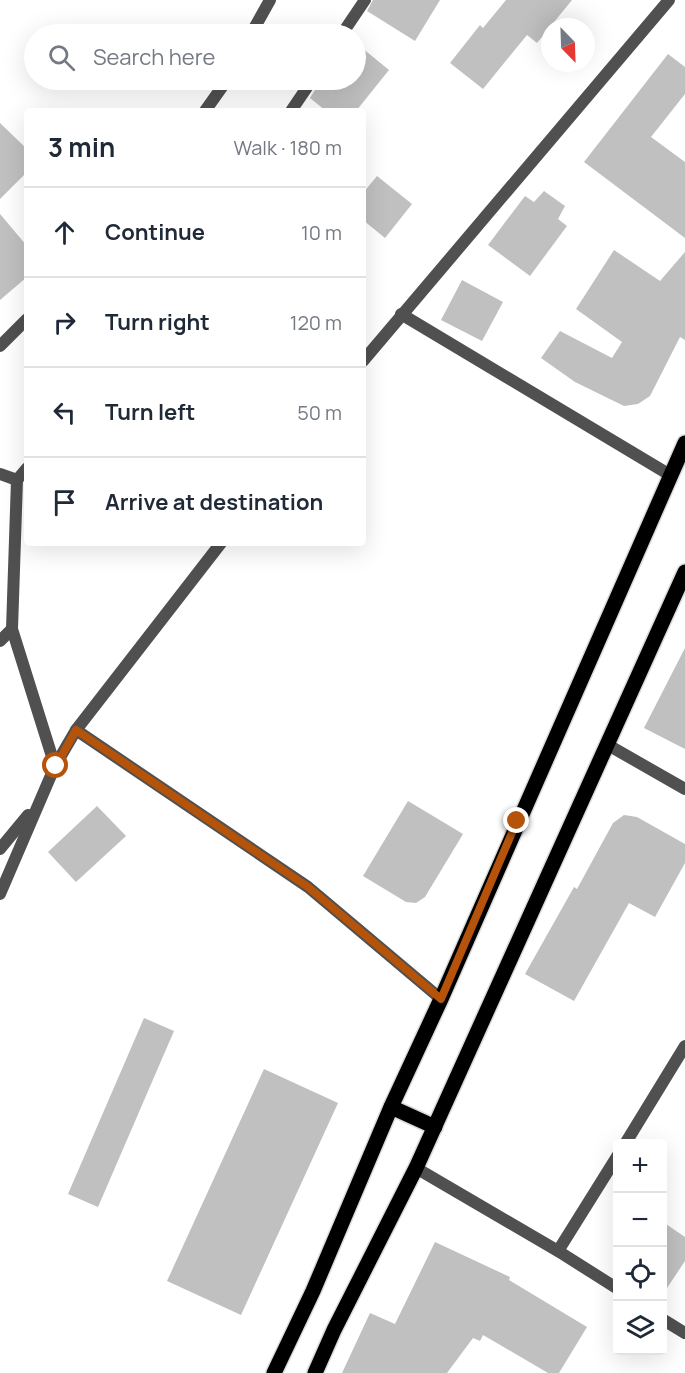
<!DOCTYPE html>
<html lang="en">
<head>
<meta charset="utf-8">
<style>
	:root { --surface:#fff; --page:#f6f6f7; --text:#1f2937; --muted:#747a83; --line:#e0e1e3 }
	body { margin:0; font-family:Manrope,sans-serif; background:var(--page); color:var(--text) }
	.controls { position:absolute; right:18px; bottom:18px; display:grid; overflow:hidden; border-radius:6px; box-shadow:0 6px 24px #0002 }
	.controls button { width:54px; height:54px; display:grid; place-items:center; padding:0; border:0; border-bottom:2px solid var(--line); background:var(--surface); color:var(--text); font:30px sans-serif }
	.compass { position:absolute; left:541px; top:18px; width:54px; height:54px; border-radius:50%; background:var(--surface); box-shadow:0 6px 24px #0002; rotate:157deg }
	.stop { position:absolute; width:18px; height:18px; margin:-14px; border:4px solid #b45309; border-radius:50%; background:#fff }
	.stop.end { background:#b45309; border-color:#fff; box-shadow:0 2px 6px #0008 }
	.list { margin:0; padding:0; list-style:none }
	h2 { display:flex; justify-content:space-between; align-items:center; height:78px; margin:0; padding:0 24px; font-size:26px }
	h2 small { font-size:20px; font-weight:400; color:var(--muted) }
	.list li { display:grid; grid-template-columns:39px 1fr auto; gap:18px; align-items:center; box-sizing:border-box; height:90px; padding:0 24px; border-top:2px solid var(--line) }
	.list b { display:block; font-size:22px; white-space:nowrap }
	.list em { font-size:20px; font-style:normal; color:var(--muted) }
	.icon { flex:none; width:33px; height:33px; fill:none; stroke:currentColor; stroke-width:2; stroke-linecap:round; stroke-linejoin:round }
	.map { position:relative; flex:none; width:685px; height:1373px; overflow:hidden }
	.search { position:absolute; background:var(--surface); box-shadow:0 6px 24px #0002; left:24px; top:24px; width:342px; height:66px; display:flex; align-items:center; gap:15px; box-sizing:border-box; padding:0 21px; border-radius:33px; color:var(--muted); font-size:22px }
	.panel { position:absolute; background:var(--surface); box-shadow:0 6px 24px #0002; left:24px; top:108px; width:342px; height:438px; border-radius:6px }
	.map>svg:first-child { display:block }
</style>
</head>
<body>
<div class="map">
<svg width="685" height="1373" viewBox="0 0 685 1373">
	<rect width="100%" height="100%" fill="#fff"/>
	<g fill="#c0c0c0">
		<polygon points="373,0 440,0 415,41 367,11"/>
		<polygon points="506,0 572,0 537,43 527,35 483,89 450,63 480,25 483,28"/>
		<polygon points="356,43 389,70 356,111 326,111 310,98 321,80 356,80"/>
		<polygon points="668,54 685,67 685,94 651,137 685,162 685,238 584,162"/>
		<polygon points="0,123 27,149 27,172 0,199"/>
		<polygon points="377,176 412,204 385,238 363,220 363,193"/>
		<polygon points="544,191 565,206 558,219 567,226 530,276 488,245 525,196 534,202"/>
		<polygon points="0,214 27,246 27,277 0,300"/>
		<polygon points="614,250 660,281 685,252 685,340 680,337 650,396 638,404 624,406 575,382 541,358 560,331 612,358 622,342 576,309"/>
		<polygon points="462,280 503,302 482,341 441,320"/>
		<polygon points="685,648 685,749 644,728"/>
		<polygon points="408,801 463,834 425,897 416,903 406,902 363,876"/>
		<polygon points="97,806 126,836 76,882 48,852"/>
		<polygon points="624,815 637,817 685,844 685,863 655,917 629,903 574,1001 525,974 574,887 577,889 613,823"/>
		<polygon points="144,1018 174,1031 98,1207 68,1194"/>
		<polygon points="264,1069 338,1103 241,1315 167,1281"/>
		<polygon points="663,1222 685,1237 685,1261 663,1294"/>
		<polygon points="435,1242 510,1277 509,1280 587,1327 559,1373 548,1373 483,1335 480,1341 473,1338 447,1373 342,1373 370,1313 395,1324"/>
	</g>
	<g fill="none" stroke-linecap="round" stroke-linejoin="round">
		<g stroke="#dbdbdb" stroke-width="18">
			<g id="primary">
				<polyline points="391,1107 435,1127"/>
				<polyline points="274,1373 313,1291 391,1107 441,999 685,443"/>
				<polyline points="315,1373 334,1330 416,1168 685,572"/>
			</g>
		</g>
		<g stroke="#505050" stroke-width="12">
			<polyline points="251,34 270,0"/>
			<polyline points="342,34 365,0"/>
			<polyline points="205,111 227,80"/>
			<polyline points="291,111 312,80"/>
			<polyline points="401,314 670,475"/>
			<polyline points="0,346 27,319"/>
			<polyline points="363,361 669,0"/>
			<polyline points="0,474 17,480"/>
			<polyline points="0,641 12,629"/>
			<polyline points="76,730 308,887 441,999"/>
			<polyline points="608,745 685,789"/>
			<polyline points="55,766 76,730 221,543"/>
			<polyline points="0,849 28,815"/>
			<polyline points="0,894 55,766 12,629 17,480 27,468"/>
			<polyline points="625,1144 685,1046"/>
			<polyline points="416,1168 558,1251 618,1289"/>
			<polyline points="558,1251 618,1155"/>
			<polyline points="662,1319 685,1333"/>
		</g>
		<use href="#primary" stroke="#000" stroke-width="15"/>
	</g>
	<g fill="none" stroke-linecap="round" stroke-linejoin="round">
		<polyline stroke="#b45309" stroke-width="8" points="56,766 76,730 308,887 441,999 517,821"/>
	</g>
</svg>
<div class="controls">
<button>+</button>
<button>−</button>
<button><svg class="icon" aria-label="locate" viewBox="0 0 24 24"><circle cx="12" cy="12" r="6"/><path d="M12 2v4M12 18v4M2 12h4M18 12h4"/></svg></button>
<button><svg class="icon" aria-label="layers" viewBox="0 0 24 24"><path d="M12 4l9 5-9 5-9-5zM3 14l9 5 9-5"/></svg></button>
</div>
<svg class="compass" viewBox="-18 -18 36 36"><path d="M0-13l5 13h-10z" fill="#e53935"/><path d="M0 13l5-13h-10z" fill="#747a83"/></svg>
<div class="stop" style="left:56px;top:766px"></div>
<div class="stop end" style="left:517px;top:821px"></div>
<div class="search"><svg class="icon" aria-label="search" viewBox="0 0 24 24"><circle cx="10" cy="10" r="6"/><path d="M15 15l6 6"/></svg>Search here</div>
<section class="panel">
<h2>3 min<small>Walk · 180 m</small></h2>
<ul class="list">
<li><svg class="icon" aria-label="ahead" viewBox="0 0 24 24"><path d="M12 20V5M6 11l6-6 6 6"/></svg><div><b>Continue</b></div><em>10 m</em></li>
<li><svg class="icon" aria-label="right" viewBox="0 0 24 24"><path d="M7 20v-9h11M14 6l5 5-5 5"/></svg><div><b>Turn right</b></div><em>120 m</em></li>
<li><svg class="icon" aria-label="left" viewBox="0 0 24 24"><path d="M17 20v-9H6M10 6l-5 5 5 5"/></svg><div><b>Turn left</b></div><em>50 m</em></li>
<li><svg class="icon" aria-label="arrive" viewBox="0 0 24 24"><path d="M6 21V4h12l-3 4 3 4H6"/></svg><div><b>Arrive at destination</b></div></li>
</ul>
</section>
</div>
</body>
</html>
